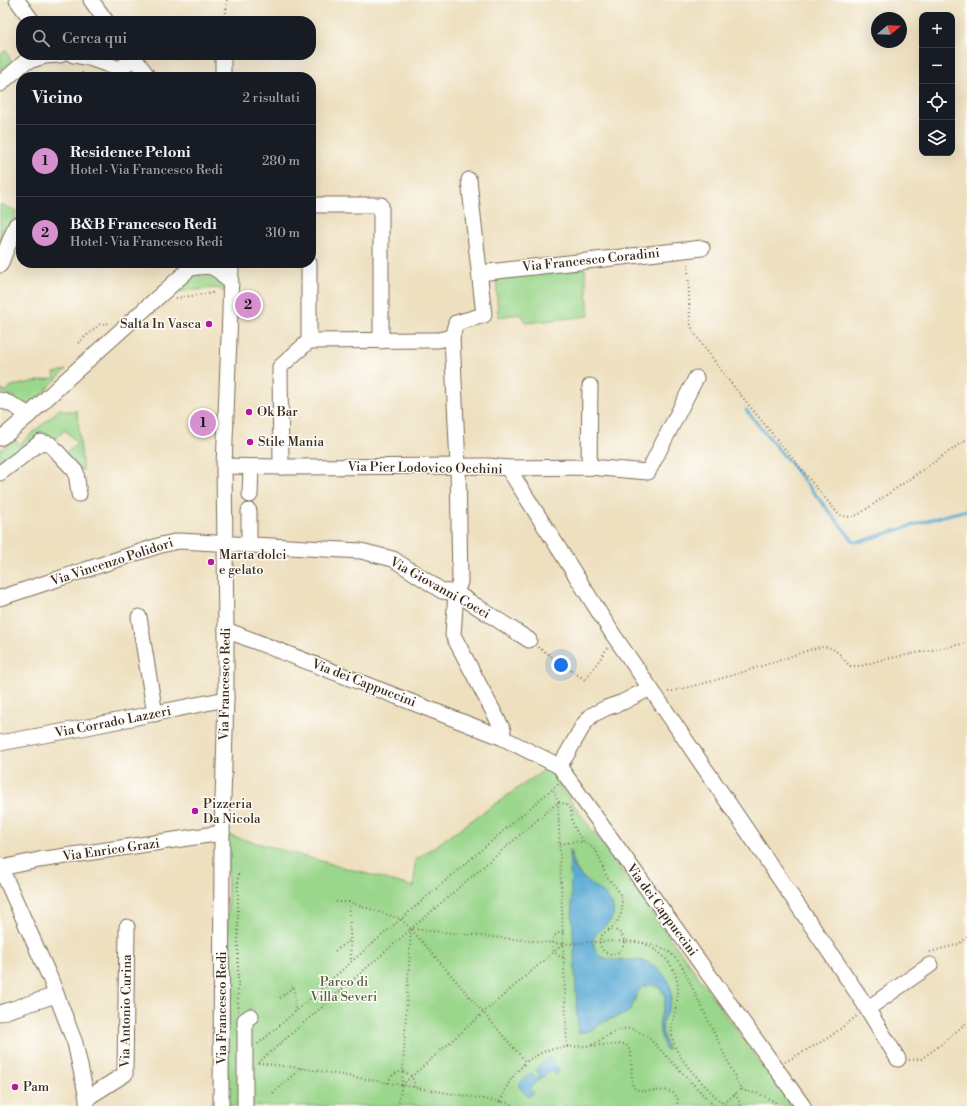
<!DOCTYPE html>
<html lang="it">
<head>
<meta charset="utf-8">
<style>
	:root { --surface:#171b24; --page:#242831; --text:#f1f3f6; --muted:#9ea1a6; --line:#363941; --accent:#d690ce }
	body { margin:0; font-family:"Libre Bodoni",serif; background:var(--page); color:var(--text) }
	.controls { position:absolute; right:12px; top:12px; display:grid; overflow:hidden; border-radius:8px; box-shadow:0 4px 16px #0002 }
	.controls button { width:36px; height:36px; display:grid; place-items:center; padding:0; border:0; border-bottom:1px solid var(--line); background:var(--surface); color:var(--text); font:20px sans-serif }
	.compass { position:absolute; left:871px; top:12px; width:36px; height:36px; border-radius:50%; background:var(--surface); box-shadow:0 4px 16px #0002; rotate:71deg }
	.you { position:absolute; left:561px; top:665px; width:14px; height:14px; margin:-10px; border:3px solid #fff; border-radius:50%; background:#1a73e8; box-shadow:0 0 0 6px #1a73e833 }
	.badge { display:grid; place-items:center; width:26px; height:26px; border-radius:50%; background:var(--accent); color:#111; font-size:13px; font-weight:700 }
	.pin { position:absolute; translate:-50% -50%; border:2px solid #fff; box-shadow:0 1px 4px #0006 }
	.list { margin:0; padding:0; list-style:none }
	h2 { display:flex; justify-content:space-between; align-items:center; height:52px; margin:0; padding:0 16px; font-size:17px }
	h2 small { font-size:13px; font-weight:400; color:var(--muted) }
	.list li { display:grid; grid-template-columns:26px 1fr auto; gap:12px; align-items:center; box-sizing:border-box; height:72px; padding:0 16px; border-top:1px solid var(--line) }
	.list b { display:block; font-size:15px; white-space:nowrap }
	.list p { margin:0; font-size:13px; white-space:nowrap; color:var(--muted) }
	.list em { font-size:13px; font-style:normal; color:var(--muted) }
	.icon { flex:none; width:22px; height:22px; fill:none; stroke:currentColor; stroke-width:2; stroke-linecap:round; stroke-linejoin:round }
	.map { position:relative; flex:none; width:967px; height:1106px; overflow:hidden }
	.search { position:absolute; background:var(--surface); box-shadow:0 4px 16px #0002; left:16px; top:16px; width:300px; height:44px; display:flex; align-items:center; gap:10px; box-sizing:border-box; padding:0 14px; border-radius:16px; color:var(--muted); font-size:15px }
	.panel { position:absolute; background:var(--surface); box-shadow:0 4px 16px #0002; left:16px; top:72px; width:300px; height:196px; border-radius:16px }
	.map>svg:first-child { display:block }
</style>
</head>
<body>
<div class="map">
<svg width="967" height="1106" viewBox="0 0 967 1106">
	<rect width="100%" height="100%" fill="#fdfcf7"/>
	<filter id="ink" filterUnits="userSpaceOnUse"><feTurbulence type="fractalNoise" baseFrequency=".025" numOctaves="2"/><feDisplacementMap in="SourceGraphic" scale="8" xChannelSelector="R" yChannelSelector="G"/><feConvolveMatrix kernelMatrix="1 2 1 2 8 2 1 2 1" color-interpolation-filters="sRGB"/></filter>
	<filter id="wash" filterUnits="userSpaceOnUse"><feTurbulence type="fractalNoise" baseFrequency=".012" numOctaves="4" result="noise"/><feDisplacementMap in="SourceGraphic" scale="16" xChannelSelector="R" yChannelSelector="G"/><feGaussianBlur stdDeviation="0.9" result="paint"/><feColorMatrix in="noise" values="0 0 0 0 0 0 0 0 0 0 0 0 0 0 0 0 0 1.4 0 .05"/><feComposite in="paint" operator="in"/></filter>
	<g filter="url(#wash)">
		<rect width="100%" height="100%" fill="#eee0bf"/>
		<g fill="#9ad68b" stroke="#6a8054" fill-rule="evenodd">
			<polygon points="6,50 11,61 0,71 0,55"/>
			<polygon points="0,204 17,211 0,258"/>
			<polygon points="585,268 589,316 527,323 521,314 498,317 496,278"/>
			<polygon points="194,272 213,272 225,288 224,292 220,289 216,288 176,292 174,289"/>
			<polygon points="66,370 30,406 13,403 15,397 0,392 0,389 7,391 11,386 55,378 54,373"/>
			<polygon points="61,408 64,411 77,411 83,470 79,470 65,454 77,443 65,430 52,441 44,433 0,467 0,450 15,439 20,444"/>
			<path d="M547 768 792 1106H227L228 835 414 887 415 860ZM571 852C573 869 579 872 588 885 596 897 603 908 611 920 607 926 597 929 594 937 593 940 594 945 595 949 603 966 628 958 643 961 651 963 662 972 667 979 677 996 668 1004 663 1020 660 1030 664 1040 668 1049 659 1040 658 1024 662 1012 664 1006 667 1001 664 994 661 986 652 983 644 986 635 990 637 998 633 1003 629 1008 622 1015 617 1017 612 1019 607 1020 603 1023 594 1028 588 1032 578 1033Z"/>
		</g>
		<g fill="#5cabd6" stroke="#4c6a7a">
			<path d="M569 849C571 853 571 857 572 861 573 866 576 870 579 874 589 885 610 893 613 908 617 928 586 928 595 949 603 966 629 958 643 961 653 963 662 971 667 979 673 990 672 1001 667 1012 666 1014 664 1017 663 1020 660 1030 664 1040 668 1050H666C660 1039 657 1025 662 1012 664 1007 666 1002 665 997 663 983 644 981 637 993 634 999 634 1007 628 1012 623 1016 615 1017 608 1020 602 1022 598 1026 593 1029 588 1032 583 1032 578 1033Z"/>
			<polygon points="549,1057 560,1071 556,1075 552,1070 540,1078 530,1089 534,1093 528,1097 518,1085 531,1073 536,1079 540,1075 535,1070"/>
		</g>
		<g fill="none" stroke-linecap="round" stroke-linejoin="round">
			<polyline stroke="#5cabd6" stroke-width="3" points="746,410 770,439 854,542 862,541 943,516 967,510"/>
		</g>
	</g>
	<g filter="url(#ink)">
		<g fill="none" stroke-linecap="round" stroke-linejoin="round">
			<g stroke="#7a6a56" stroke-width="17">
				<g id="minor">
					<polyline points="17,0 32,21"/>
					<polyline points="91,0 106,21"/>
					<polyline points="73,55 89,58 120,69 134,58"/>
					<polyline points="132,55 148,77"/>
					<polyline points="223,77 223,55"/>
					<polyline points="0,84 25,62 45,56 60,55"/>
					<polyline points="469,180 484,315 456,323 452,337 458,466 460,582 456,593 453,635 503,730 501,737"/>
					<polyline points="311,205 381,205 381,341"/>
					<polyline points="0,265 16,225"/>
					<path d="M188 269C211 264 217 265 231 285"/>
					<polyline points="480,273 702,248"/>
					<polyline points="309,341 428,340 438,340 452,337"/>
					<polyline points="0,400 11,404 29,415"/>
					<polyline points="0,438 8,433 29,415 67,379 196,263"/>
					<polyline points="224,466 281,467 488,466 508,468 614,636 655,695 862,1000 898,1059"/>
					<polyline points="281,467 280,367 309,341 309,263"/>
					<polyline points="589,467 590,386"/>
					<polyline points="508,468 589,467 648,472 696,378"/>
					<polyline points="0,473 41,442 50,444 76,472 79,494"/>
					<polyline points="250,495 251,467"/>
					<polyline points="249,511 249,545"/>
					<polyline points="0,598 161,545 179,541 361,551 393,559 442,591 456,593 529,640"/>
					<polyline points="139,617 155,714"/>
					<polyline points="226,630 501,737 559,766 803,1106"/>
					<polyline points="0,743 77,729 226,699"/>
					<polyline points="559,766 567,754 584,724 592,715 606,708 623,702 650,688"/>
					<polyline points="0,866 50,978 75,1043 87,1098 87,1106"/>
					<polyline points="1,868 39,860 222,833"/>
					<polyline points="867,1009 930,965"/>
					<polyline points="0,1013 56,995"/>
					<polyline points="87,1098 125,1074 127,927"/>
					<polyline points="221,1106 222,833 226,699 226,630 224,466 230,312 231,263"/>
					<polyline points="245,1106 245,1020 251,1016"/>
				</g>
			</g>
			<g stroke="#7a6a56" stroke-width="2" stroke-dasharray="1 3" stroke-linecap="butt">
				<polyline points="225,21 227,0"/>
				<polyline points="81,77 83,70"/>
				<polyline points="688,264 690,322 694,333 726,377 792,458 839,515 847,517 858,515 967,439"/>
				<polyline points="176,298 212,293 212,290"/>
				<polyline points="78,343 100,324 111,323"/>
				<polyline points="538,647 585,680 598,662 608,647"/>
				<path d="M668 692C705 684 741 673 777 661 788 658 818 645 827 647 837 648 843 660 850 666H861L881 660 967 643"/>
				<path d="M560 844C567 843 577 840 584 843 600 848 600 863 606 875 608 880 614 884 617 889 624 899 624 913 616 923 614 926 610 929 607 931"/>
				<path d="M336 902H349L401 919 411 929 563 944 483 1013 402 1085 411 929 558 802C562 803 567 804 569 807 572 811 571 816 572 820 574 829 579 836 585 843"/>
				<polyline points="349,902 351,962"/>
				<circle cx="612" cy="942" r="12"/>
				<path d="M563 932C552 933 550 944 554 952L560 957H564"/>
				<path d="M643 943C668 955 682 973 677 1001 675 1015 669 1026 673 1040 678 1062 708 1088 723 1104"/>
				<path d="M563 944C591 943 646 935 669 952 674 956 679 962 683 968L741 1089C747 1092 750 1092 756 1093 765 1096 773 1100 779 1106"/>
				<polyline points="335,951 350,940"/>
				<polyline points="930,952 959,944 967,937"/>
				<polyline points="280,998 294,986 295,1012"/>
				<polyline points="238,1011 238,872"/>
				<polyline points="258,1044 295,1012 351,962 558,784"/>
				<path d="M592 1045C614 1032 626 1019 650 1039L714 1106"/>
				<path d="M567 1047 624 1044 627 1046 631 1052 632 1083 633 1087C648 1098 666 1082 678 1098L677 1106"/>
				<polyline points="909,1060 921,1059 943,1043 967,1022"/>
				<polyline points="785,1062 828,1038 857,1016"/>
				<path d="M258 1063 411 929 526 1062C542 1051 548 1049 567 1047L558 802 553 789"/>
				<polyline points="258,1063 301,1068 501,1102 510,1103 512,1106"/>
				<path d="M388 1083C393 1066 416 1070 414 1087"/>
				<polyline points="273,1093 301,1068"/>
				<polyline points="735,1094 738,1099 741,1106"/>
				<path d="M501 1102C505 1085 514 1074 526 1062"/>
				<polyline points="398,1106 402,1085"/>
				<polyline points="721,1106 741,1089"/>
			</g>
			<use href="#minor" stroke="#fff" stroke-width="15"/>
		</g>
	</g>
	<g fill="#b5179e" stroke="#fdfcf7" stroke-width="1.5">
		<circle cx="209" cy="324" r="4"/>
		<circle cx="249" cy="412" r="4"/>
		<circle cx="250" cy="442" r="4"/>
		<circle cx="211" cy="562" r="4"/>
		<circle cx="195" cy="811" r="4"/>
		<circle cx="15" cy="1087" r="4"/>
	</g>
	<g text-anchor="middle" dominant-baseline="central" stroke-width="3" stroke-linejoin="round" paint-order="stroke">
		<g font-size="13" fill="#3b2a1e" stroke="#fdfcf7">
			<text transform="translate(591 260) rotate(-6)">Via Francesco Coradini</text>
			<text transform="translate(425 468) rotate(1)">Via Pier Lodovico Occhini</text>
			<text transform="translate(112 562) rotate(-18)">Via Vincenzo Polidori</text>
			<text transform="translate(440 588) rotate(29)">Via Giovanni Cocci</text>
			<text transform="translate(364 683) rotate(21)">Via dei Cappuccini</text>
			<text transform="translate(225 684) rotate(-89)">Via Francesco Redi</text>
			<text transform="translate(113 722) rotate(-11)">Via Corrado Lazzeri</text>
			<text transform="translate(111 850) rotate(-8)">Via Enrico Grazi</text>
			<text transform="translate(662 910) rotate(54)">Via dei Cappuccini</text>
			<text transform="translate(222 1008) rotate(-90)">Via Francesco Redi</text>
			<text transform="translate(126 1011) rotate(-89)">Via Antonio Curina</text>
		</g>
		<g font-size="13" fill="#3b2a1e" stroke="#fdfcf7" text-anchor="start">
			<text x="201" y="324" text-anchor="end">Salta In Vasca</text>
			<text x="257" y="412">Ok Bar</text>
			<text x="258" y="442">Stile Mania</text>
			<text x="219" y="555">Marta dolci<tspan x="219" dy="15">e gelato</tspan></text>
			<text x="203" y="804">Pizzeria<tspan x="203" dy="15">Da Nicola</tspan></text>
			<text x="23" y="1087">Pam</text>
		</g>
		<g font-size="13" fill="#585e3f" stroke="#fdfcf7">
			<text x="344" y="982">Parco di<tspan x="344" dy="15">Villa Severi</tspan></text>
		</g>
	</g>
</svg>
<div class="controls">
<button>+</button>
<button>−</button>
<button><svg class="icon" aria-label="locate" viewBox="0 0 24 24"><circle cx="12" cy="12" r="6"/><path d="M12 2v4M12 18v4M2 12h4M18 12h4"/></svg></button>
<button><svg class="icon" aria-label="layers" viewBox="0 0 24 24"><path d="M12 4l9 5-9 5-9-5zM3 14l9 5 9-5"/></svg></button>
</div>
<svg class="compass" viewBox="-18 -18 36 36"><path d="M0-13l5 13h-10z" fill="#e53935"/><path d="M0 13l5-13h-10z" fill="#9ea1a6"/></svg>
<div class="you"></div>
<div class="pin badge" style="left:203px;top:423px">1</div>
<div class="pin badge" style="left:248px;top:305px">2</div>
<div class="search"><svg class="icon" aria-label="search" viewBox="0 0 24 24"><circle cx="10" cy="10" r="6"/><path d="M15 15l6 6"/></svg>Cerca qui</div>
<section class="panel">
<h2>Vicino<small>2 risultati</small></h2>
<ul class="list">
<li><span class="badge">1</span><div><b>Residence Peloni</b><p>Hotel · Via Francesco Redi</p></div><em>280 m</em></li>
<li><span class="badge">2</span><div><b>B&amp;B Francesco Redi</b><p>Hotel · Via Francesco Redi</p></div><em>310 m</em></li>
</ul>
</section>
</div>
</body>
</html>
